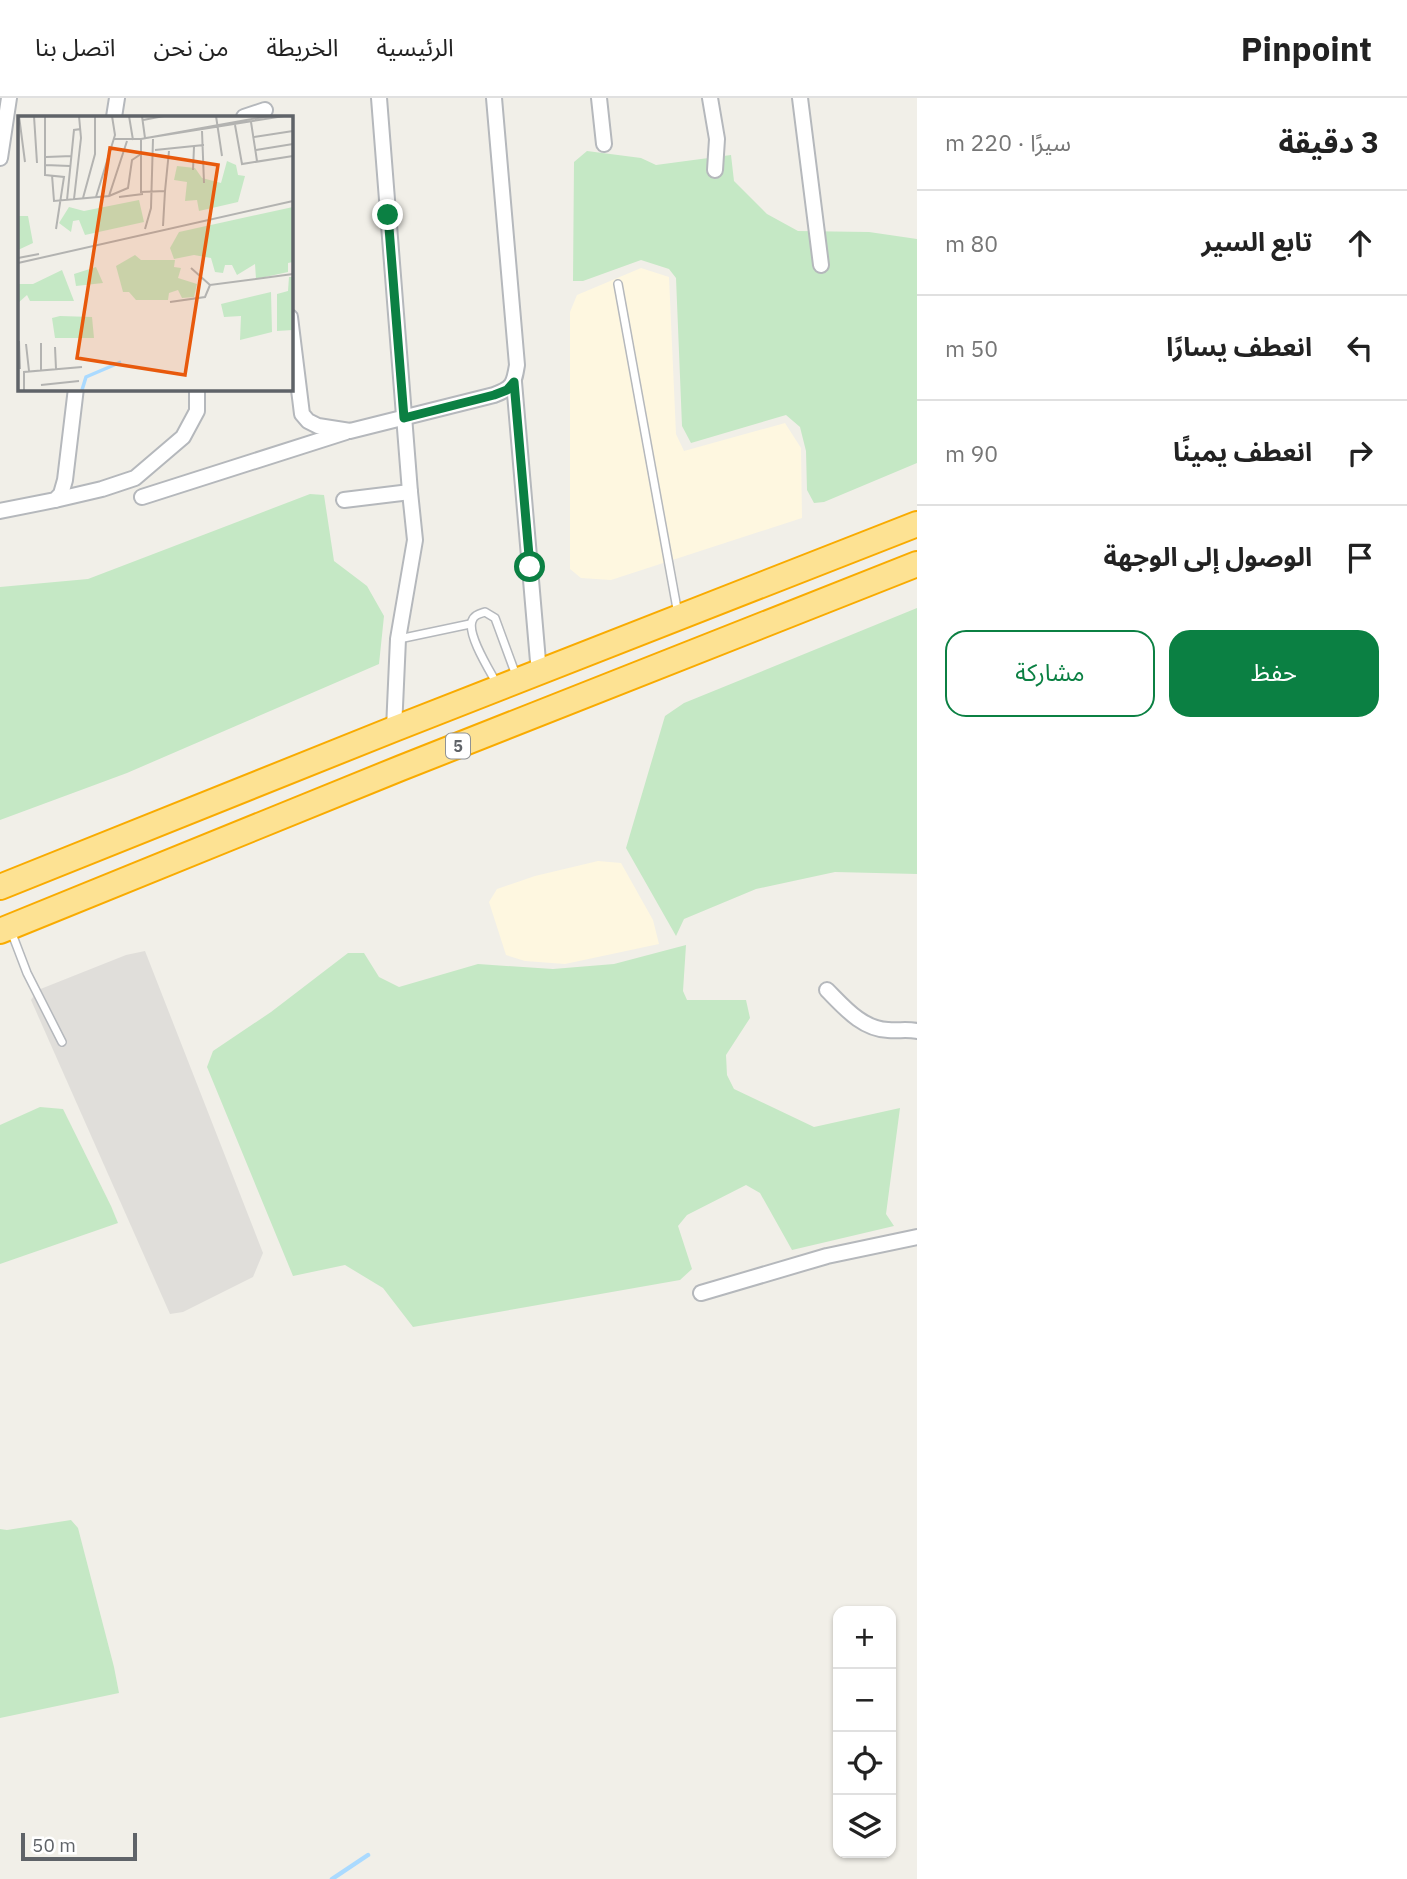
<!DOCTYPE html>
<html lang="ar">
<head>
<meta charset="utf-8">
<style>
	:root { --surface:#fff; --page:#f6f6f6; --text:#222; --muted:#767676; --line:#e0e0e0; --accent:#0b8043 }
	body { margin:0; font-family:"IBM Plex Sans","Noto Sans Arabic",sans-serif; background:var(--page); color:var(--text); direction:rtl }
	.controls { position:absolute; right:21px; bottom:21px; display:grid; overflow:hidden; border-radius:14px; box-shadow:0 2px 5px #0004 }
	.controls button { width:63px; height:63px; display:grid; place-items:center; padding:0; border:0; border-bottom:2px solid var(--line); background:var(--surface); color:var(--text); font:35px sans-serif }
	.scale { position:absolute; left:21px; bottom:18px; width:116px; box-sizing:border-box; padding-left:7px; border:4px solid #5f6368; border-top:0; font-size:19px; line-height:24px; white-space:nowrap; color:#5f6368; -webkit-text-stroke:5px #fff; paint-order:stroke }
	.stop { position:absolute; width:21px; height:21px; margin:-16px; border:5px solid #0b8043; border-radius:50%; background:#fff }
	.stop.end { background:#0b8043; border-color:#fff; box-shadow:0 2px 7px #0008 }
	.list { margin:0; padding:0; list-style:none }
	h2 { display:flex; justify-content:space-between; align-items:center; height:91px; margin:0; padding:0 28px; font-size:30px }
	h2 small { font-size:23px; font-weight:400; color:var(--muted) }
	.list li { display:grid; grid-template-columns:46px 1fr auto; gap:21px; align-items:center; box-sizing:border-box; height:105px; padding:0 28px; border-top:2px solid var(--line) }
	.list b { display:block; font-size:26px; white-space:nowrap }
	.list em { font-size:23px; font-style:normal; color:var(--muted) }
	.actions { display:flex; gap:14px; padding:21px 28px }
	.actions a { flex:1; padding:16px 0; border:2px solid var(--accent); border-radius:21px; text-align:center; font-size:24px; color:var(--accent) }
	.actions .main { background:var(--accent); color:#fff }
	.icon { flex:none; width:38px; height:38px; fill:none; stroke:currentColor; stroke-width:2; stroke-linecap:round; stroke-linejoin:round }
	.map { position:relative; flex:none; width:917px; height:1781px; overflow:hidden; direction:ltr }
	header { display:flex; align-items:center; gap:42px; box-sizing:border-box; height:98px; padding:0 35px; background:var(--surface); border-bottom:2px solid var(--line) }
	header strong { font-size:33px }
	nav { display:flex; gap:38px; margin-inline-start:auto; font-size:24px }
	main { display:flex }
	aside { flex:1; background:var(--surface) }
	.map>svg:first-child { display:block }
</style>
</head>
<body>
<header>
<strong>Pinpoint</strong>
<nav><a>الرئيسية</a><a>الخريطة</a><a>من نحن</a><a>اتصل بنا</a></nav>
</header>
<main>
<aside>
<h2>3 دقيقة<small>سيرًا · 220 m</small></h2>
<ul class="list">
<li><svg class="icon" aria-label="ahead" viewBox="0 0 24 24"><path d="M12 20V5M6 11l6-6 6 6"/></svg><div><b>تابع السير</b></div><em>80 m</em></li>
<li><svg class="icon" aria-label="left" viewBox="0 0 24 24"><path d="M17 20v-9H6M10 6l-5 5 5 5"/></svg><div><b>انعطف يسارًا</b></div><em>50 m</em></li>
<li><svg class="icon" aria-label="right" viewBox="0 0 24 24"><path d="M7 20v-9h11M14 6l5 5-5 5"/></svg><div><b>انعطف يمينًا</b></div><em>90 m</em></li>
<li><svg class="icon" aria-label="arrive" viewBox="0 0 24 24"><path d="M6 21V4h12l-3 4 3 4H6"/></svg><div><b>الوصول إلى الوجهة</b></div></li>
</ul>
<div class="actions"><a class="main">حفظ</a><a>مشاركة</a></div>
</aside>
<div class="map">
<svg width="917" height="1781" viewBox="0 0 917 1781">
	<rect width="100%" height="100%" fill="#f1efe8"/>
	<g fill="#fef7e0">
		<polygon points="641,170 669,179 676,336 684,353 785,325 801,350 802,420 611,482 581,480 570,471 570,214 577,197"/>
		<polygon points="598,763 621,765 653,822 659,846 565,866 525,863 506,857 489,804 497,791 535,778"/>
	</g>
	<polygon fill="#e0deda" points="145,853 263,1155 253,1179 183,1214 170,1216 31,902 38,892 126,857"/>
	<g fill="#c5e8c5">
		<polygon points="587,53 641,60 656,67 731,57 734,83 767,116 798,133 869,134 917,141 917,365 824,404 814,405 807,392 806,353 800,329 786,317 691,345 682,328 676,180 669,171 641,162 583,183 573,183 574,64"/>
		<polygon points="310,396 324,397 334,463 367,488 384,518 379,566 127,675 0,722 0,489 88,481"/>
		<polygon points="917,510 917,776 835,774 756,791 684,821 676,838 626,750 665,618 684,605"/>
		<polygon points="686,847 683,893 687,902 746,902 750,920 726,957 727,977 734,991 814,1029 900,1010 886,1116 894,1128 792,1152 760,1095 746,1087 687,1117 678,1128 692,1171 680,1182 413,1229 383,1190 345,1167 293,1178 207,969 213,953 271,914 348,855 364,855 379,879 399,889 478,866 553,871 614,866"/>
		<polygon points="40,1009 63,1011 111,1108 118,1125 0,1166 0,1027"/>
		<polygon points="71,1422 78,1430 114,1569 119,1595 0,1620 0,1431 7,1432"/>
	</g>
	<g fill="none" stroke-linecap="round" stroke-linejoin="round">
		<polyline stroke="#aadaff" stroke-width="4.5" points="332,1781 368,1757"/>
		<g stroke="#b5b8bc" stroke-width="10">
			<g id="lane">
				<polyline points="618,186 678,516"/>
				<polyline points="399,541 470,526"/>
				<path d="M497 586C490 573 467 537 472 523 474 517 479 516 485 514L495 520 517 580"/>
				<polyline points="11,833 27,875 62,944"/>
			</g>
		</g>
		<g stroke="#b5b8bc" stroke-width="18">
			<g id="street">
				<polyline points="379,0 410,394 415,442 398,541 394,631"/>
				<polyline points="599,0 604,46"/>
				<polyline points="710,0 717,41 715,72"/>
				<polyline points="800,0 821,167"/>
				<polyline points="114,19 117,0"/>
				<polyline points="244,19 265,12"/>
				<polyline points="0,60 9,0"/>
				<path d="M290 219 302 316 308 323 318 328 350 333 494 297C513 290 514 286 517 267L494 0"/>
				<polyline points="514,284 539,575"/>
				<polyline points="142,399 346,334"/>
				<polyline points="55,402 102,391 135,380 183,339 197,313 197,290"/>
				<polyline points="344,402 410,394"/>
				<polyline points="0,413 55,402 61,396 65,382 76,290"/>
				<path d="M827 892C844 909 862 931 888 932 898 933 907 931 917 933"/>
				<polyline points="701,1195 827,1158 917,1139"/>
			</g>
		</g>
		<g stroke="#f9ab00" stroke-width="28">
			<g id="highway">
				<polyline points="0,789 394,631 917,426"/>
				<polyline points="0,833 401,670 917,466"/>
			</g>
		</g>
		<use href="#lane" stroke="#fff" stroke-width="7"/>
		<use href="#street" stroke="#fff" stroke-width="14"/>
		<use href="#highway" stroke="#fde293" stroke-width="24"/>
	</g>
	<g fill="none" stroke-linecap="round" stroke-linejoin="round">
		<polyline stroke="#0b8043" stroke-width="9" points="388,117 404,320 494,297 507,292 514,284 530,469"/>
	</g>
	<g text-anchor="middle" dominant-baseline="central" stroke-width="5" stroke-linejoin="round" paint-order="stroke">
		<rect fill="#fff" stroke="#8f9295" stroke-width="2" x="446" y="635.5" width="24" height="25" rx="5"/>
		<g font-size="16" font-weight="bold" fill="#5f6368">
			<text x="458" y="648">5</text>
		</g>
	</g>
	<g transform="translate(18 18)">
		<rect width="275" height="275" fill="#f1efe8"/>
		<path d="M209 45 218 49 220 59 227 60 220 86 181 95 179 84 167 85 169 66 156 64 159 50 177 52 184 62 203 67ZM121 84 126 106 67 119 61 104 55 105 53 116 41 107 51 91 66 95ZM275 91V146L270 147V156L238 163 237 148 219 159 214 149H207L205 157 197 156 193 142 176 139 156 143 152 132 161 116ZM0 100H10L15 127 0 134ZM117 139 123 144H157L156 151 163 152 160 162 179 168 176 181 164 182 160 174 151 177 150 184H118L111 176H105L98 150ZM78 151 85 167 58 170 56 158ZM44 154 56 185H12L9 179 0 187V168H15ZM271 161H275V214L259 215V178L270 175ZM253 176 254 216 222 224 223 200 206 201 203 188ZM42 200 74 201 76 222H37L34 202Z" fill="#c5e8c5"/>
		<path fill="none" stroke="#aadaff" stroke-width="3.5" d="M64 274 68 261 103 246"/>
		<path fill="none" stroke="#b3b3b1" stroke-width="2" d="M1 0 7 46M16 0 19 47M111 0 115 24M124 0 127 22M198 0 204 40M125 4 146 0M233 6 239 45M217 9 224 48 275 40M184 15 186 67M236 21 275 15M128 22 266 0M96 23H123L251 0M123 23V76L147 75 151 35M137 34 186 29M238 34 275 28M28 41 54 40M27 49 52 50M175 54 176 31M27 59 46 61 38 113M34 59 36 85 91 80 109 25M27 60V0M91 80 110 72 114 44 123 38M78 81 97 19 94 0M101 81 125 78M65 82 77 38V0M56 83 63 22 61 0M49 84 56 14 63 13M145 110 147 75M127 113 133 92 135 23M0 142 21 138M0 147 275 85M173 152 192 169 275 158M152 186 187 181 192 169M1 225 2 253M23 227V254M8 228 11 255M37 231 38 253M23 269 61 265M6 274V256L64 251"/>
		<path fill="#e8590c" fill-opacity="0.15" stroke="#e8590c" stroke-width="3.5" d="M92 32 200 49 167 259 59 242Z"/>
		<rect width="275" height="275" fill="none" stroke="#5f6368" stroke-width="3.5"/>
	</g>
</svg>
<div class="controls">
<button>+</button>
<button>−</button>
<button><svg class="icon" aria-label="locate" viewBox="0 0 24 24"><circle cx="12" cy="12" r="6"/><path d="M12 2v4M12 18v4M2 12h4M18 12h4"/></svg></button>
<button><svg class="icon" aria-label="layers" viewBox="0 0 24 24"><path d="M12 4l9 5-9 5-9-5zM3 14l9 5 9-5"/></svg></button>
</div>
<div class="scale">50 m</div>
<div class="stop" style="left:530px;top:469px"></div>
<div class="stop end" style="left:388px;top:117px"></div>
</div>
</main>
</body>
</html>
